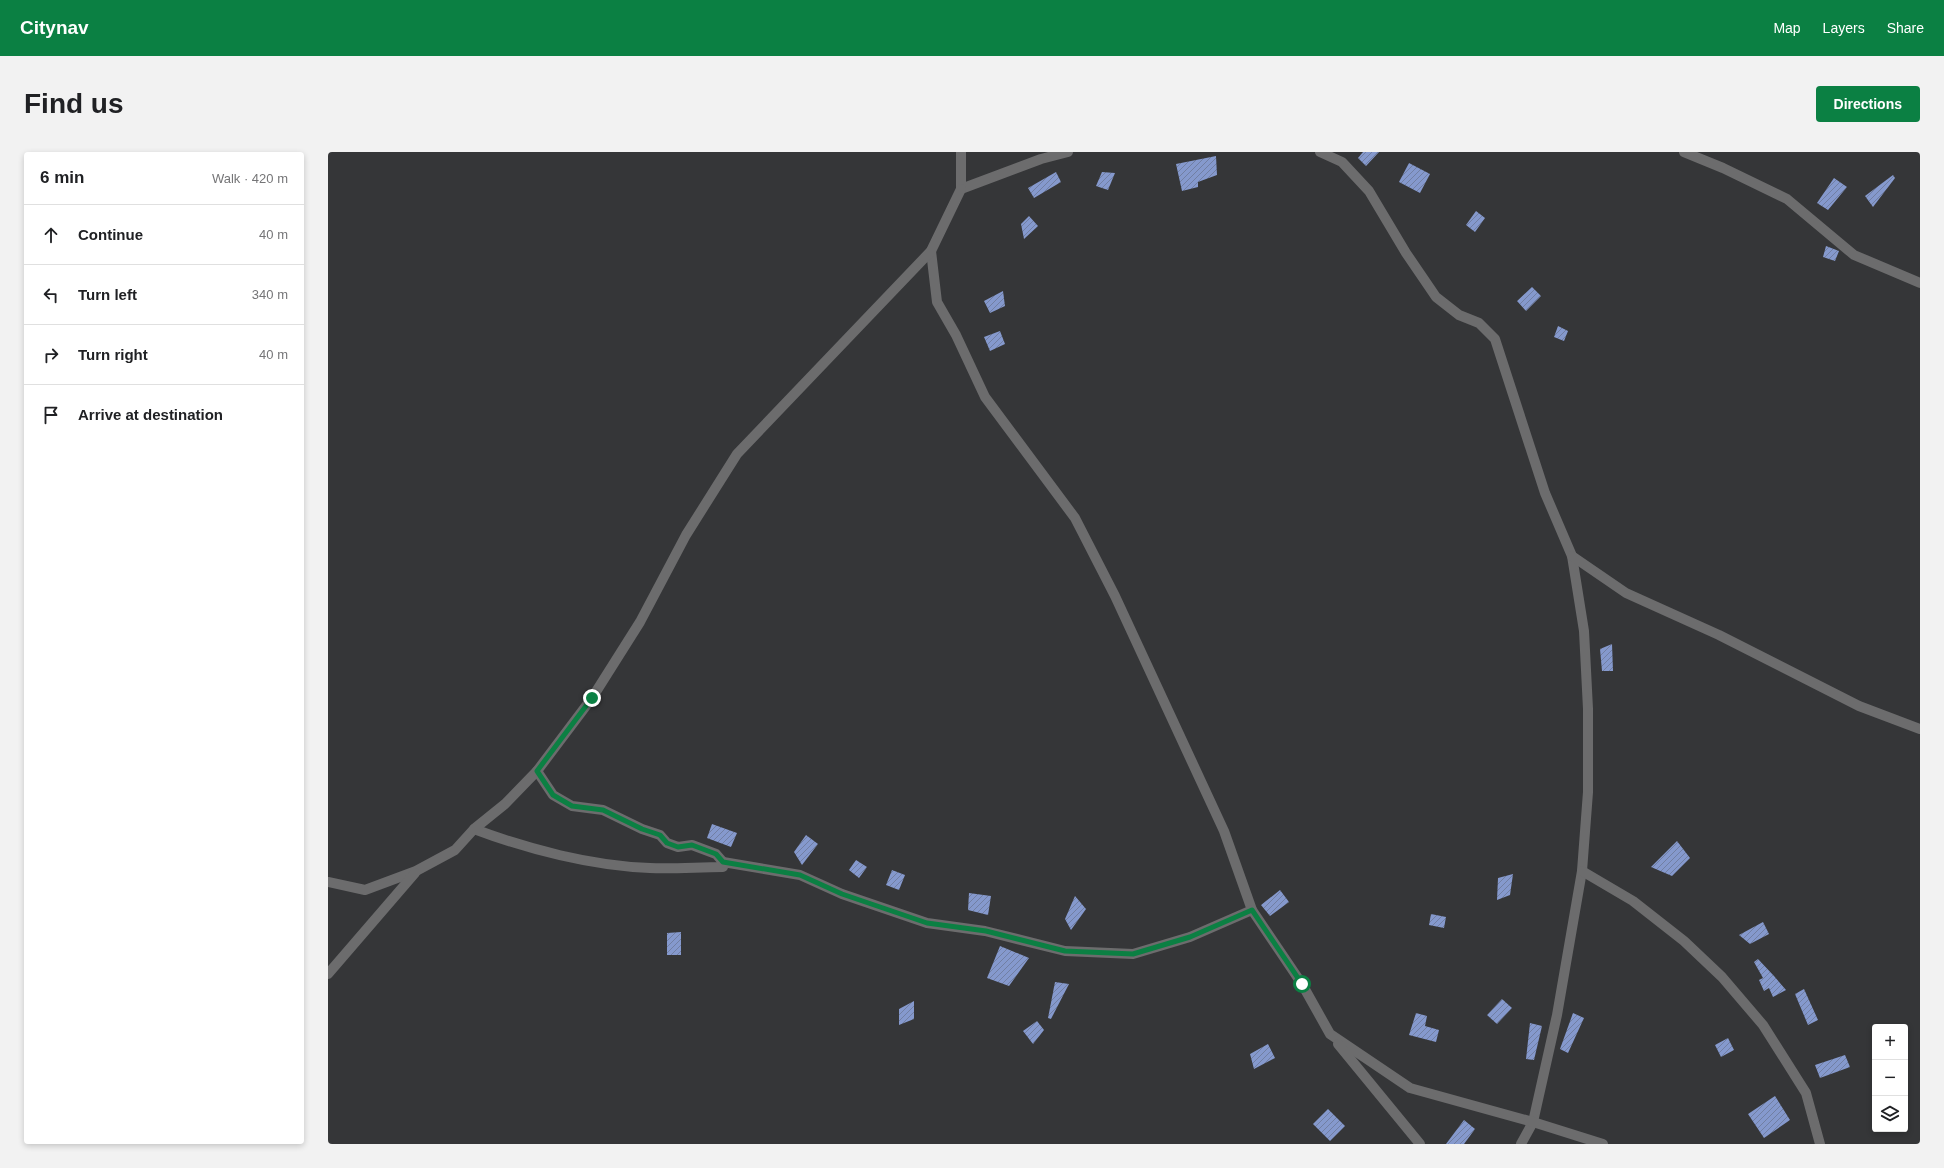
<!DOCTYPE html>
<html lang="en">
<head>
<meta charset="utf-8">
<style>
	:root { --surface:#fff; --page:#f2f2f2; --text:#202124; --muted:#757577; --line:#e0e0e0; --accent:#0b8043 }
	body { margin:0; font-family:Arial,sans-serif; background:var(--page); color:var(--text) }
	.controls { position:absolute; right:12px; bottom:12px; display:grid; overflow:hidden; border-radius:4px; box-shadow:0 2px 6px #0003 }
	.controls button { width:36px; height:36px; display:grid; place-items:center; padding:0; border:0; border-bottom:1px solid var(--line); background:var(--surface); color:var(--text); font:20px sans-serif }
	.stop { position:absolute; width:12px; height:12px; margin:-9px; border:3px solid #0b8043; border-radius:50%; background:#fff }
	.stop.end { background:#0b8043; border-color:#fff; box-shadow:0 1px 4px #0008 }
	.list { margin:0; padding:0; list-style:none }
	h2 { display:flex; justify-content:space-between; align-items:center; height:52px; margin:0; padding:0 16px; font-size:17px }
	h2 small { font-size:13px; font-weight:400; color:var(--muted) }
	.list li { display:grid; grid-template-columns:26px 1fr auto; gap:12px; align-items:center; box-sizing:border-box; height:60px; padding:0 16px; border-top:1px solid var(--line) }
	.list b { display:block; font-size:15px; white-space:nowrap }
	.list em { font-size:13px; font-style:normal; color:var(--muted) }
	.icon { flex:none; width:22px; height:22px; fill:none; stroke:currentColor; stroke-width:2; stroke-linecap:round; stroke-linejoin:round }
	.map { position:relative; flex:none; width:1592px; height:992px; overflow:hidden; border-radius:4px }
	header { display:flex; align-items:center; gap:24px; box-sizing:border-box; height:56px; padding:0 20px; background:var(--accent); color:#fff }
	header strong { font-size:19px }
	nav { display:flex; gap:22px; margin-inline-start:auto; font-size:14px }
	.intro { display:flex; align-items:center; justify-content:space-between; box-sizing:border-box; height:96px; padding:0 24px }
	h1 { margin:0; font-size:28px }
	.button { padding:10px 18px; border-radius:4px; background:var(--accent); color:#fff; font-size:14px; font-weight:700 }
	main { display:flex; gap:24px; padding:0 24px }
	aside { flex:1; background:var(--surface); border-radius:4px; box-shadow:0 2px 6px #0003 }
	.map>svg:first-child { display:block }
</style>
</head>
<body>
<header>
<strong>Citynav</strong>
<nav><a>Map</a><a>Layers</a><a>Share</a></nav>
</header>
<div class="intro"><h1>Find us</h1><a class="button">Directions</a></div>
<main>
<aside>
<h2>6 min<small>Walk · 420 m</small></h2>
<ul class="list">
<li><svg class="icon" aria-label="ahead" viewBox="0 0 24 24"><path d="M12 20V5M6 11l6-6 6 6"/></svg><div><b>Continue</b></div><em>40 m</em></li>
<li><svg class="icon" aria-label="left" viewBox="0 0 24 24"><path d="M17 20v-9H6M10 6l-5 5 5 5"/></svg><div><b>Turn left</b></div><em>340 m</em></li>
<li><svg class="icon" aria-label="right" viewBox="0 0 24 24"><path d="M7 20v-9h11M14 6l5 5-5 5"/></svg><div><b>Turn right</b></div><em>40 m</em></li>
<li><svg class="icon" aria-label="arrive" viewBox="0 0 24 24"><path d="M6 21V4h12l-3 4 3 4H6"/></svg><div><b>Arrive at destination</b></div></li>
</ul>
</aside>
<div class="map">
<svg width="1592" height="992" viewBox="0 0 1592 992">
	<defs>
		<pattern id="building-hatch" width="6" height="6" patternUnits="userSpaceOnUse"><rect width="6" height="6" fill="#8599cd"/><path d="M-1 1l2-2M0 6l6-6M5 7l2-2" fill="none" stroke="#717fa3"/></pattern>
	</defs>
	<rect width="100%" height="100%" fill="#353638"/>
	<g fill="url(#building-hatch)">
		<polygon points="1035,0 1051,0 1038,14 1030,6"/>
		<polygon points="888,4 889,23 870,30 870,35 854,39 848,12"/>
		<polygon points="1081,11 1102,22 1092,41 1071,30"/>
		<polygon points="728,20 733,30 706,46 700,36"/>
		<polygon points="774,20 787,21 780,38 768,34"/>
		<polygon points="1565,23 1567,26 1545,55 1537,44"/>
		<polygon points="1506,26 1519,35 1500,58 1489,51"/>
		<polygon points="1148,59 1157,66 1147,80 1138,73"/>
		<polygon points="701,64 710,74 696,87 693,72"/>
		<polygon points="1498,94 1511,99 1507,109 1495,105"/>
		<polygon points="1204,135 1213,144 1198,159 1189,149"/>
		<polygon points="675,139 677,154 662,161 656,149"/>
		<polygon points="1230,174 1240,179 1236,189 1226,185"/>
		<polygon points="672,179 677,192 662,199 656,185"/>
		<polygon points="1284,492 1285,519 1274,519 1272,497"/>
		<polygon points="384,672 409,681 403,695 379,686"/>
		<polygon points="478,683 490,692 474,713 466,700"/>
		<polygon points="1349,689 1362,706 1344,724 1323,715"/>
		<polygon points="528,708 539,715 531,726 521,718"/>
		<polygon points="564,718 577,723 571,738 558,733"/>
		<polygon points="1185,722 1182,743 1169,748 1170,726"/>
		<polygon points="952,738 961,750 942,764 933,753"/>
		<polygon points="641,741 663,744 660,763 640,758"/>
		<polygon points="747,744 758,757 743,778 737,767"/>
		<polygon points="1103,762 1118,765 1116,776 1101,773"/>
		<polygon points="1435,770 1441,782 1422,792 1411,783"/>
		<polygon points="353,780 353,803 339,803 339,781"/>
		<polygon points="672,794 701,806 681,834 659,826"/>
		<polygon points="1430,807 1446,824 1458,838 1445,845 1441,836 1436,839 1431,828 1435,826 1426,810"/>
		<polygon points="727,830 741,832 723,867 720,866"/>
		<polygon points="1476,837 1490,868 1480,873 1467,842"/>
		<polygon points="1174,847 1184,856 1169,872 1159,863"/>
		<polygon points="586,849 586,867 571,873 571,857"/>
		<polygon points="1088,861 1099,864 1097,874 1111,878 1108,890 1081,883"/>
		<polygon points="1245,861 1256,866 1240,901 1232,897"/>
		<polygon points="709,869 716,878 705,892 695,879"/>
		<polygon points="1202,871 1214,874 1206,908 1198,907"/>
		<polygon points="1400,886 1406,898 1393,905 1387,893"/>
		<polygon points="940,892 947,906 926,917 922,902"/>
		<polygon points="1517,903 1522,915 1492,926 1487,913"/>
		<polygon points="1447,944 1462,968 1436,986 1420,962"/>
		<polygon points="1000,957 1017,974 1002,989 985,972"/>
		<polygon points="1136,968 1147,977 1136,992 1118,992"/>
	</g>
	<g fill="none" stroke-linecap="round" stroke-linejoin="round">
		<g stroke="#6c6c6d" stroke-width="10">
			<polyline points="633,0 633,37 713,7 740,0"/>
			<polyline points="992,0 1014,10 1041,39 1078,101 1108,145 1131,163 1151,171 1167,187 1217,341 1244,404 1256,479 1260,557 1260,640 1254,719 1229,863 1205,970 1193,992"/>
			<polyline points="1356,0 1395,16 1459,47 1526,103 1592,131"/>
			<polyline points="603,99 609,150 628,183 657,245 747,366 787,444 896,679 924,758 974,832 1002,882 1082,936 1205,970 1275,992"/>
			<polyline points="1244,404 1298,441 1391,483 1531,554 1592,577"/>
			<path d="M146 677C199 697 264 714 322 716 346 717 371 715 395 715V710L388 702 364 693 350 695 339 691 332 683 314 677 275 658 244 654 225 643 209 619"/>
			<polyline points="395,710 472,723 514,742 599,771 657,779 737,799 805,802 862,785 924,758"/>
			<polyline points="1254,719 1305,749 1356,789 1394,825 1435,873 1478,941 1492,992"/>
			<polyline points="0,730 37,738 88,719 127,698 146,677 177,652 209,619 264,546 312,470 358,383 409,302 603,99 633,37"/>
			<polyline points="0,822 87,721"/>
			<polyline points="1010,892 1092,992"/>
		</g>
	</g>
	<g fill="none" stroke-linecap="round" stroke-linejoin="round">
		<polyline stroke="#0b8043" stroke-width="5" points="264,546 209,619 225,643 244,654 275,658 314,677 332,683 339,691 350,695 364,693 388,702 395,710 472,723 514,742 599,771 658,779 737,799 805,802 862,785 924,758 974,832"/>
	</g>
</svg>
<div class="controls">
<button>+</button>
<button>−</button>
<button><svg class="icon" aria-label="layers" viewBox="0 0 24 24"><path d="M12 4l9 5-9 5-9-5zM3 14l9 5 9-5"/></svg></button>
</div>
<div class="stop" style="left:974px;top:832px"></div>
<div class="stop end" style="left:264px;top:546px"></div>
</div>
</main>
</body>
</html>
